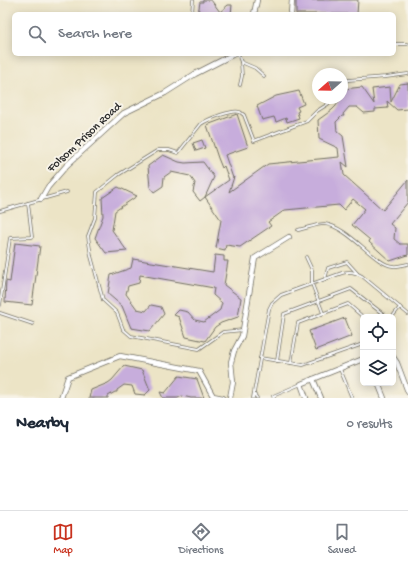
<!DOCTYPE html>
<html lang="en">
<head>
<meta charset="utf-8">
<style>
	:root { --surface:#fff; --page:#f6f6f7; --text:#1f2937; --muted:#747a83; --line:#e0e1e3; --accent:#c8321e }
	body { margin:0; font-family:"Gochi Hand",sans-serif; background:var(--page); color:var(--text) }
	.controls { position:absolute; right:12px; bottom:12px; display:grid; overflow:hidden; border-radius:6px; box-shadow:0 2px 10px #0003 }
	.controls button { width:36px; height:36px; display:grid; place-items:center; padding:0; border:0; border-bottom:1px solid var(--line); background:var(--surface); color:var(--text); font:20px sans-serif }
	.compass { position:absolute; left:312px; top:68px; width:36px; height:36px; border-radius:50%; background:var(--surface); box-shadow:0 2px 10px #0003; rotate:250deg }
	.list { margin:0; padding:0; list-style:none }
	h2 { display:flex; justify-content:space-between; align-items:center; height:52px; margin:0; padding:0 16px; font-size:17px }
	h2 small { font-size:13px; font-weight:400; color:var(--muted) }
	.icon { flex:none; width:22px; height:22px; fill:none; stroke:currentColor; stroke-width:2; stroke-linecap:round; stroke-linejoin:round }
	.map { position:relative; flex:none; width:408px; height:398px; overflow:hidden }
	.search { position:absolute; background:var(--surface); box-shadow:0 2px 10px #0003; left:12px; right:12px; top:12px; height:44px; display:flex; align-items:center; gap:10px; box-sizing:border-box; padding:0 14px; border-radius:6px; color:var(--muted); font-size:15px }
	.sheet { height:112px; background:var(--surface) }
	nav { display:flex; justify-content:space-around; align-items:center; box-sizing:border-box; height:56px; border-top:1px solid var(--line); background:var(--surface); font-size:11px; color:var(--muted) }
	nav a { display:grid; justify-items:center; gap:2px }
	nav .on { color:var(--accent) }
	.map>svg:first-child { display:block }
</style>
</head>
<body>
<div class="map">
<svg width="408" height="398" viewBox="0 0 408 398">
	<rect width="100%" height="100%" fill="#f7f3e8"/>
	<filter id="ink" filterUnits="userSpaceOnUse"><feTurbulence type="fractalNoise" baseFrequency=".025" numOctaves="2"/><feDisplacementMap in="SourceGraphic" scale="8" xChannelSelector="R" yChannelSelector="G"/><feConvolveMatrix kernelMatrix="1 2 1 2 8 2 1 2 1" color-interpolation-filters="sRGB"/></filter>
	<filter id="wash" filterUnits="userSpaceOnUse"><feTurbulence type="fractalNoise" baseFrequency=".012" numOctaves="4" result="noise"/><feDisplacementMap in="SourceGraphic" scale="16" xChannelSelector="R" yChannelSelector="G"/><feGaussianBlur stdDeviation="0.9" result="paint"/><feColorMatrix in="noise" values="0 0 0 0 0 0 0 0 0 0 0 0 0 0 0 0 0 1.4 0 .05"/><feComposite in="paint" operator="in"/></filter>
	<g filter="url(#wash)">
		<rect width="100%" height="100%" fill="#ece4c6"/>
		<g id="blocks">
			<g fill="#c7addc">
				<polygon points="203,0 211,0 220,12 228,5 232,5 231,14 198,14 200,2 203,2"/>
				<polygon points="296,0 358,0 357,14 296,14"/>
				<polygon points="408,83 408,109 397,110 387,101 388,108 375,109 375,112 364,113 357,107 349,107 343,114 344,116 342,116 336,122 337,131 343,136 348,167 342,162 344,175 383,210 408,180 408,202 390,224 395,228 394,239 400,244 408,244 408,255 390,261 369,242 370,240 352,225 365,209 353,199 344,210 339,205 285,210 268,222 271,226 240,247 226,245 225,250 216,248 221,220 205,197 229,180 224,166 222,168 218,158 207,125 237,114 248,147 225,155 233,178 234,177 229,192 268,164 339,157 338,148 319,139 318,120 332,110 336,106 340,98 342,98 344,89 362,87 374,104 372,89 390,87 391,102 400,84"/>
				<polygon points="299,91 304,104 297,107 299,111 297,112 299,118 287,122 286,118 276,122 274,117 262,120 257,106 276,96"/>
				<polygon points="202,140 205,148 196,151 193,143"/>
				<polygon points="163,155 179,162 185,163 203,162 214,177 205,197 200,201 193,192 195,183 190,176 171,172 164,177 163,186 154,192 150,187 148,166"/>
				<polygon points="118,187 137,196 115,211 112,230 127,251 106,253 95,238 103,216 102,198"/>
				<polygon points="15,243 40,246 32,305 5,302 6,281 10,282"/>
				<polygon points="215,255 224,256 224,261 228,261 224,285 241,298 238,317 221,323 215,327 205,341 186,337 179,317 174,315 179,310 188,312 195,320 204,322 220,310 222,303 213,295 214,288 140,275 139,283 128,286 126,294 137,309 146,311 151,305 161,307 164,314 150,331 131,328 122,306 108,294 111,275 131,268 133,259 213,272"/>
				<polygon points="345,318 352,336 316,350 309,331"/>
				<polygon points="124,366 142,370 150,390 145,395 135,394 132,386 124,385 117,390 117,392 115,392 108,396 108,398 89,398 91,390 108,383 112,380"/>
				<polygon points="179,376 197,379 204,398 191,398 182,396 178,398 163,398 160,392 165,393"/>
			</g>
		</g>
	</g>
	<g filter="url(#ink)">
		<use href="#blocks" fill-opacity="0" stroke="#6f6c61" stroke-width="1"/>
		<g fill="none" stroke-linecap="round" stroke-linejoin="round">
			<g stroke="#6f6c61" stroke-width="3.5">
				<g id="lane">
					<polyline points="192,14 193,0"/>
					<polyline points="394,44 408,44"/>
					<polyline points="238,54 241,62"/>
					<polyline points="342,84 348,80 386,77 408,74"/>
					<polyline points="240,85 242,76 241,62 255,68 264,76"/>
					<polyline points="0,211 67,192"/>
					<path d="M298 230C305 229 319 223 325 224 349 227 375 265 393 266 397 267 403 265 408 264"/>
					<polyline points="306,257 312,270 312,284 323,313"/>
					<polyline points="325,279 328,268 347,262 357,273"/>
					<polyline points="0,305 10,238 32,237 28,203"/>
					<polyline points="0,313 33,324"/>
					<polyline points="392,317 400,307"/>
					<path d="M243 330 223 332 199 349 131 336 123 329 117 313 103 300 91 256 88 236 95 218 97 192 118 175 158 150H169L178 153 201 124C208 119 233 109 240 112L244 115 254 141 307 121 317 111 328 104 332 98"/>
					<polyline points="260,358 303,365 363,344"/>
					<polyline points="277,361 284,314 351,289 387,317"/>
					<polyline points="291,363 298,323 348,304 363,317"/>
					<polyline points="340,369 352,398"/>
					<polyline points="254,394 257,398"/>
					<path d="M253 398 269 309 272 303 281 295 342 273C350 271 355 272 362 276L408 314"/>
					<polyline points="274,398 273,396 301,384"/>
				</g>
			</g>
			<g stroke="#6f6c61" stroke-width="6">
				<g id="street">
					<polyline points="254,14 257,0"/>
					<polyline points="291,14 292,0"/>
					<polyline points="41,199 48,187 67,165 124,113 165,93 195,74 234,54"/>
					<polyline points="393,357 397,363 408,392"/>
					<polyline points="313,379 321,398"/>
					<polyline points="378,383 384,398"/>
					<polyline points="61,398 68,377 120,356 199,371 213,396 223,398"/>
					<polyline points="230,398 233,382 231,362 234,351 242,336 255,258 289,237"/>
					<polyline points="306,398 301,384 363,359"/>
				</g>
			</g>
			<use href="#lane" stroke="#fff" stroke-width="2"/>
			<use href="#street" stroke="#fff" stroke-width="4.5"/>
		</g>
	</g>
	<g text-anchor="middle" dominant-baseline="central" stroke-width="4" stroke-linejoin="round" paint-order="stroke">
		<g font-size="12" fill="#2b2b2b" stroke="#f7f3e8">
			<text transform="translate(85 138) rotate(-43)">Folsom Prison Road</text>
		</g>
	</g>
</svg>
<div class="controls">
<button><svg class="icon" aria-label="locate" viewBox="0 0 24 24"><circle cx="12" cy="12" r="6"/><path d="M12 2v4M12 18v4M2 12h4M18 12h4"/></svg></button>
<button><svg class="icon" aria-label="layers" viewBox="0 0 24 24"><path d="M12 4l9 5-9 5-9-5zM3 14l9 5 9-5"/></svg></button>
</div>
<svg class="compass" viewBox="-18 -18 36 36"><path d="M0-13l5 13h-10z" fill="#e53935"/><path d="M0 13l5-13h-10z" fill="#747a83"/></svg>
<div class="search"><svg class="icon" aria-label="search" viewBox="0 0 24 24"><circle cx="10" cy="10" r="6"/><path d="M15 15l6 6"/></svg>Search here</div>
</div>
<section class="sheet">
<h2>Nearby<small>0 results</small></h2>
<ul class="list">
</ul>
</section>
<nav>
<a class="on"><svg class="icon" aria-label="map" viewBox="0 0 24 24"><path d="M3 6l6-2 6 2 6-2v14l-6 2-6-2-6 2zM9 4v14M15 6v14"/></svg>Map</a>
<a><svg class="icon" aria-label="directions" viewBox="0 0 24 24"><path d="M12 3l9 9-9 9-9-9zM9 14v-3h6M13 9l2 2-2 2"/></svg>Directions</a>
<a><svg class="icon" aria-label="saved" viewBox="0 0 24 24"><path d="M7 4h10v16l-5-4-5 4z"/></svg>Saved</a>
</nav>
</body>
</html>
